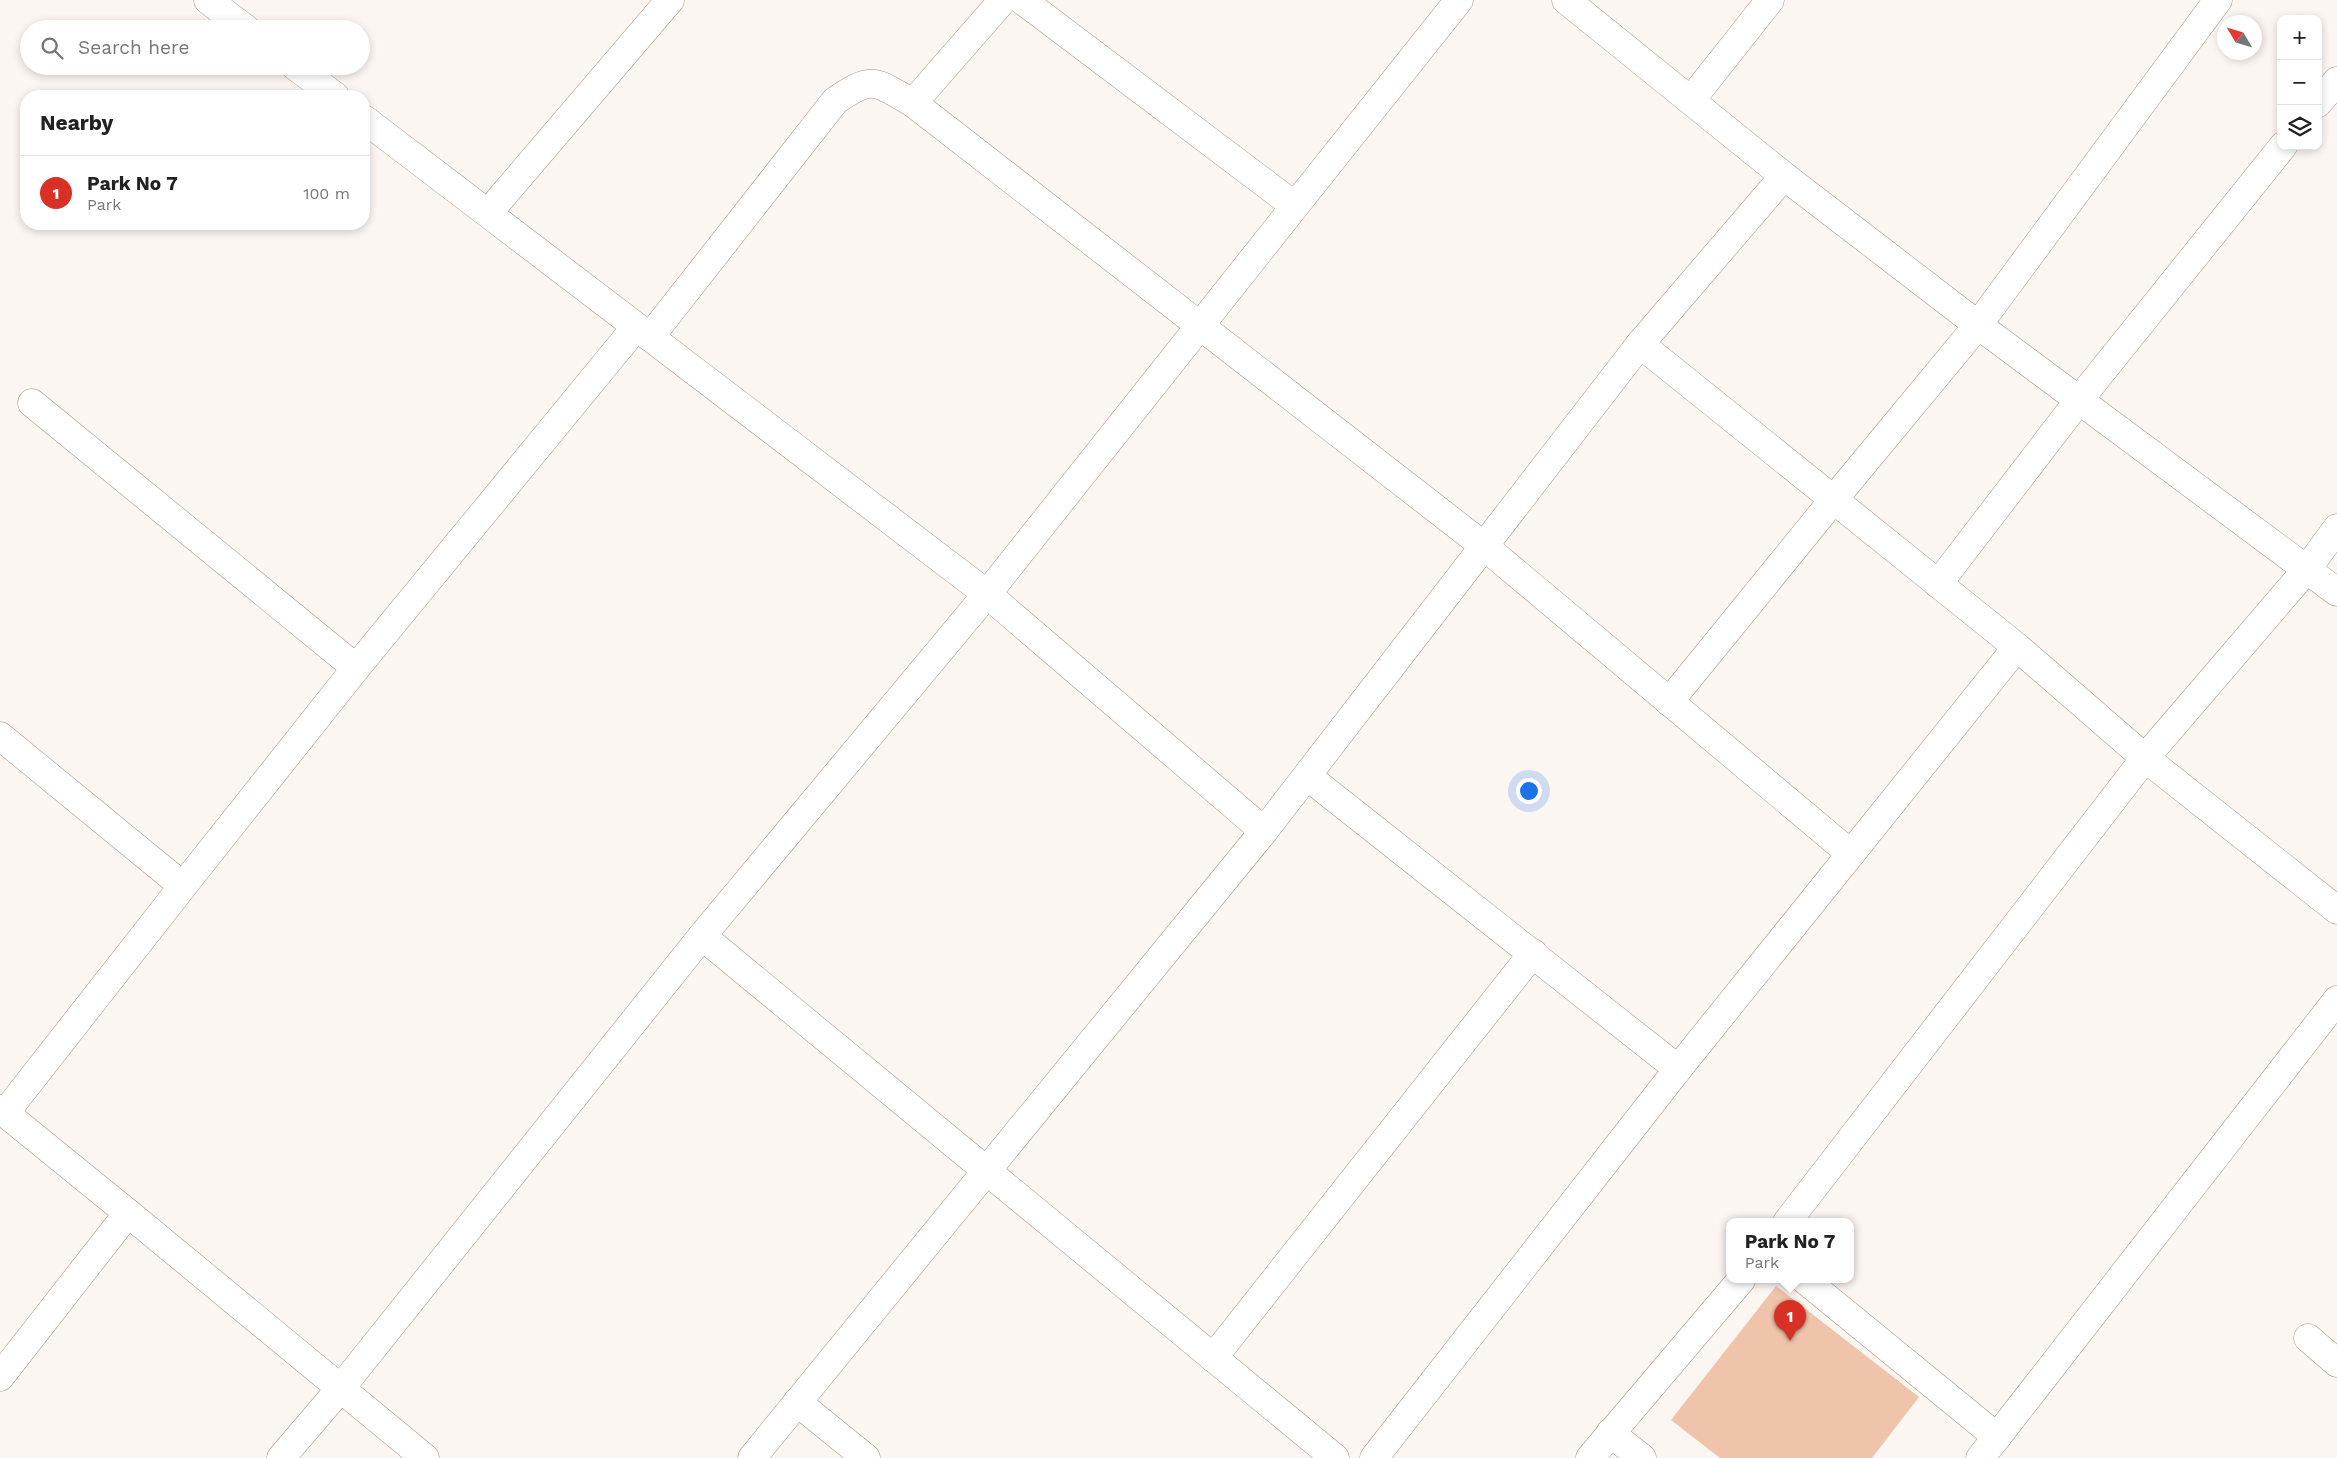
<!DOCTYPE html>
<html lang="en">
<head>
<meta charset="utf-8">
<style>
	:root { --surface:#fff; --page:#f2f2f2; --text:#222; --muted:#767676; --line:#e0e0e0; --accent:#d93025 }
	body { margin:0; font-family:"Work Sans",sans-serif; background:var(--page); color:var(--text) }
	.controls { position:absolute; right:15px; top:15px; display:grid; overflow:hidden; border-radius:10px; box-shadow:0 2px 8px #0003 }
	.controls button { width:45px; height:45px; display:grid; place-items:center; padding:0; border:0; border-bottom:1px solid var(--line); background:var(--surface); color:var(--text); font:25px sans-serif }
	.compass { position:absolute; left:2217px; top:15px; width:45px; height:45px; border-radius:50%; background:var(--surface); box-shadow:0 2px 8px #0003; rotate:308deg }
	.you { position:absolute; left:1528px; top:790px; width:18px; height:18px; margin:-12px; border:4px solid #fff; border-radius:50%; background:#1a73e8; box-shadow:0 0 0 8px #1a73e833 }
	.badge { display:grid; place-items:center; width:32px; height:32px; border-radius:50%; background:var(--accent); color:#fff; font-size:16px; font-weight:700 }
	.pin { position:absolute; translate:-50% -41px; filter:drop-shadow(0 1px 2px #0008) }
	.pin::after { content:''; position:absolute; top:26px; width:18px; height:15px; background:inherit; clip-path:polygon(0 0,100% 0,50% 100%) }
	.popup { position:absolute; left:1726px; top:1218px; width:128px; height:65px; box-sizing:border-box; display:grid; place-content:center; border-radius:10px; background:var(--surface); filter:drop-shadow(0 1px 4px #0005); font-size:16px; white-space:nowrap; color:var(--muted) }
	.popup b { font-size:19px; color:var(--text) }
	.popup::after { content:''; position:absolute; left:50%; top:100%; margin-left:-10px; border:10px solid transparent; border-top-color:var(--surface) }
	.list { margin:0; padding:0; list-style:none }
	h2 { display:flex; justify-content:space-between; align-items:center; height:65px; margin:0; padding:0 20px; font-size:21px }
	h2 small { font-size:16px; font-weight:400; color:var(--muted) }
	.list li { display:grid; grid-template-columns:32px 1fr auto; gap:15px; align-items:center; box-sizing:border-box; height:75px; padding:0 20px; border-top:1px solid var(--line) }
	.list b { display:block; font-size:19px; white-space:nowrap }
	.list p { margin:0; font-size:16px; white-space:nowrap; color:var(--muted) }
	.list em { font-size:16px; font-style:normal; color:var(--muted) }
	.icon { flex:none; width:28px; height:28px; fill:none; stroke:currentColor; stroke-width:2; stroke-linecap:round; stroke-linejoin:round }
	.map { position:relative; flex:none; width:2337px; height:1458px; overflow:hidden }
	.search { position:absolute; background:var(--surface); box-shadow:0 2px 8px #0003; left:20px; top:20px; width:350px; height:55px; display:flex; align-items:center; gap:12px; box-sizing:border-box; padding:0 18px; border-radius:28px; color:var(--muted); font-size:19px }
	.panel { position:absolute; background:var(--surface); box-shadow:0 2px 8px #0003; left:20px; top:90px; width:350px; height:140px; border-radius:20px }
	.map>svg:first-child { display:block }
</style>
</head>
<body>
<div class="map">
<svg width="2337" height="1458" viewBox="0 0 2337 1458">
	<rect width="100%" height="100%" fill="#fcf6f3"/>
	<polygon fill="#efc4aa" points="1776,1286 1919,1397 1872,1458 1720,1458 1671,1420"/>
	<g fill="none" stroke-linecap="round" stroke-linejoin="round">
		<g stroke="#ab9283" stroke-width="29">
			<g id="street">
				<polyline points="208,0 246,29"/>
				<polyline points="1022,0 1295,206 1459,0"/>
				<polyline points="1566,0 1784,176 1640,344 2017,647 2145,758 2337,910"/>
				<polyline points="295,66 335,96"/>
				<polyline points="1691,100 1770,0"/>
				<polyline points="913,103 1003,0"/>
				<polyline points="2318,103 2337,81"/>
				<polyline points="364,119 987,594 1264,831 1640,344"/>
				<polyline points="1784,176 1978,325 2337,592"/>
				<polyline points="488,213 670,0"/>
				<path d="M650 337 835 101C874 74 875 82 913 103L1484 546 1851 854"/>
				<polyline points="32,403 356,668"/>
				<polyline points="1938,584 2079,400 2283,146"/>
				<polyline points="1669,702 1834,499 1978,325 2218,0"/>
				<polyline points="0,736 183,886 356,668 636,327"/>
				<polyline points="1307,776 1678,1069"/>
				<polyline points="702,936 1335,1458"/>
				<polyline points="0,1109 128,1213 0,1377"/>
				<polyline points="5,1113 183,886"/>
				<polyline points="128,1213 425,1458"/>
				<polyline points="1787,1222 2145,758 2307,569 2337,528"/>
				<polyline points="1805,1280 1997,1437 2337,1000"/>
				<polyline points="2308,1338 2337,1363"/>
				<polyline points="1213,1358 1533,953"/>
				<polyline points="797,1402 866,1458"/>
				<polyline points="1610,1433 1642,1458"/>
				<polyline points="281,1458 340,1389 702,936 987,594 1295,206"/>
				<polyline points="752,1458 1264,831"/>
				<polyline points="1374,1458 1678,1069 2017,647"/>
				<polyline points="1590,1458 1741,1280"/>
				<polyline points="1980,1458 1997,1437"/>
			</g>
		</g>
		<use href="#street" stroke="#fff" stroke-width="28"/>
	</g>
</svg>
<div class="controls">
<button>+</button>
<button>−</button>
<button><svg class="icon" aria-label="layers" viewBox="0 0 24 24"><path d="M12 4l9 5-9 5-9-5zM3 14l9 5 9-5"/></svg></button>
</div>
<svg class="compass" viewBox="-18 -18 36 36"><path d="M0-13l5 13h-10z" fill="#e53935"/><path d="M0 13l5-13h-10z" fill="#767676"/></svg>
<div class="you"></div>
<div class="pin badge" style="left:1790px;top:1341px">1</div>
<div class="popup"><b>Park No 7</b>Park</div>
<div class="search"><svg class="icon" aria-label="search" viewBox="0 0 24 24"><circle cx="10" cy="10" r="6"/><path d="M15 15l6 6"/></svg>Search here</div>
<section class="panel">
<h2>Nearby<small></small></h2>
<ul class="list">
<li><span class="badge">1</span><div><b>Park No 7</b><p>Park</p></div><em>100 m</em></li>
</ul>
</section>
</div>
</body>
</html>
